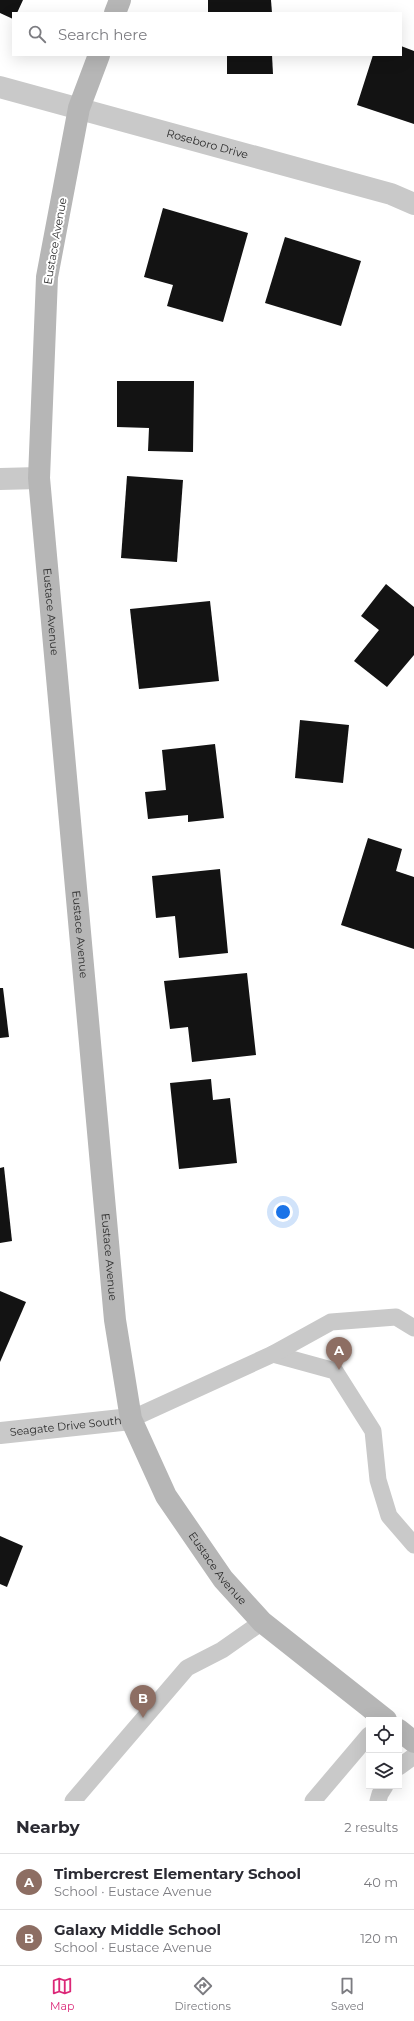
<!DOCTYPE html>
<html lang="en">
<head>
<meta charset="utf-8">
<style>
	:root { --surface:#fff; --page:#f7f7f7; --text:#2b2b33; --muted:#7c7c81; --line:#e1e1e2; --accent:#db2777 }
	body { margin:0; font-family:Montserrat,sans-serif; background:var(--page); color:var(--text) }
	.controls { position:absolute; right:12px; bottom:12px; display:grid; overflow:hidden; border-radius:0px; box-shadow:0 4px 16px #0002 }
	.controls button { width:36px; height:36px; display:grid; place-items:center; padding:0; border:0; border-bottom:1px solid var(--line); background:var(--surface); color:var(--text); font:20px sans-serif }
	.you { position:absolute; left:283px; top:1212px; width:14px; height:14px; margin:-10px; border:3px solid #fff; border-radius:50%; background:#1a73e8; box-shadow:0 0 0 6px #1a73e833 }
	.badge { display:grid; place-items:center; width:26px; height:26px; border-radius:50%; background:var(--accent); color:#fff; font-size:13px; font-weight:700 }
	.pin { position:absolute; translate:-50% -33px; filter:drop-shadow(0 1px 2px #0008) }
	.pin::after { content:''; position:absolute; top:21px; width:14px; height:12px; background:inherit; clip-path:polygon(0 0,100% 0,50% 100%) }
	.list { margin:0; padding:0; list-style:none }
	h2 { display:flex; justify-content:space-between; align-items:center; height:52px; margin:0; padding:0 16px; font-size:17px }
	h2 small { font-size:13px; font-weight:400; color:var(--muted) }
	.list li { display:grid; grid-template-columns:26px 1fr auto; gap:12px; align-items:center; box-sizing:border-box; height:56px; padding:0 16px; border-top:1px solid var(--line) }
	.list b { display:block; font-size:15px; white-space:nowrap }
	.list p { margin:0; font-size:13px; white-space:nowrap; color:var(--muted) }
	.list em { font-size:13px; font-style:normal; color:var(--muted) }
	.icon { flex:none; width:22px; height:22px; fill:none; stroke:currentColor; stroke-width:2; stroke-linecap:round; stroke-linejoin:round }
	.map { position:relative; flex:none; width:414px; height:1801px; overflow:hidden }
	.search { position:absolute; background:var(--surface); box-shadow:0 4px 16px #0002; left:12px; right:12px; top:12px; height:44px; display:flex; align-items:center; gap:10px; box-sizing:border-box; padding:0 14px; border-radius:0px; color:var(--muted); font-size:15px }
	.sheet { height:164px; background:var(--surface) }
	nav { display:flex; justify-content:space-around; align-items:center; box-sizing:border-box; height:56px; border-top:1px solid var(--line); background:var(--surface); font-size:11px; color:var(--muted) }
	nav a { display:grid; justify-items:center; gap:2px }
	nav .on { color:var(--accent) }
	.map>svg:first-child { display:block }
</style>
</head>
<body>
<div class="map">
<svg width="414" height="1801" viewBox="0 0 414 1801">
	<rect width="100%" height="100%" fill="#fff"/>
	<g fill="#131313">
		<polygon points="0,0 23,0 17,13 13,13 13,19 0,13"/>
		<polygon points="208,0 271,0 272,13 208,13"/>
		<polygon points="401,46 414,51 414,124 357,105 373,55 401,55"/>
		<polygon points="227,55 272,55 273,74 227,74"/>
		<polygon points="163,208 248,233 223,322 167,306 173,285 144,277"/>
		<polygon points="285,237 361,261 341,326 265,303"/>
		<polygon points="117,381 194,381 193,452 148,451 149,428 117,427"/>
		<polygon points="127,476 183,480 177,562 121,558"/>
		<polygon points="386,584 414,607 414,655 387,687 354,661 379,630 361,616"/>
		<polygon points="210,601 219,681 139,689 130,609"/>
		<polygon points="300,720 349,725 343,783 295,778"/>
		<polygon points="215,744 224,818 188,822 188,815 148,819 145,792 166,790 162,750"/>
		<polygon points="368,838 402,849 396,871 414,877 414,949 341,925"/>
		<polygon points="220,869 228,953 179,958 175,916 156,918 152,876"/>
		<polygon points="247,973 256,1055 192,1062 188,1027 170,1029 164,981"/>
		<polygon points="0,988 3,988 9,1037 0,1038"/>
		<polygon points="211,1079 213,1100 230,1098 237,1163 179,1169 170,1083"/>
		<polygon points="4,1167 12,1241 0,1243 0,1168"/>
		<polygon points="0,1291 26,1302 0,1362"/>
		<polygon points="0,1536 23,1546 7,1587 0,1584"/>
	</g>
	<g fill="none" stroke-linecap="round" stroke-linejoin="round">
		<g stroke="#c9c9c9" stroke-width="17">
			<polyline points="273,1354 335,1371 373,1431 378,1480 389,1516 414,1545"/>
			<polyline points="131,1419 273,1354 331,1322 396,1317 414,1328"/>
			<polyline points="399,1767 414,1756"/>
			<polyline points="73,1801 187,1668 222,1650 262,1622"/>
			<polyline points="313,1801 369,1735"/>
			<polyline points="378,1801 380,1794 385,1786"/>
		</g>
		<g stroke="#c9c9c9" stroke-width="22">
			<path id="s1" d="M0 87 391 194 414 204"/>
			<polyline points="0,479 39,478"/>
			<path id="s2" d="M0 1433 131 1419"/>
		</g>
		<g stroke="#b6b6b6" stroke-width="22">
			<polyline points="115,13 120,0"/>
			<path id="s3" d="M99 55 79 108 47 277 39 478 115 1320 131 1419 166 1496 223 1579 262 1622 386 1720"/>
			<polyline points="399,1730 414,1742"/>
		</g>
	</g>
	<g text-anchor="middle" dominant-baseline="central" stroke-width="4" stroke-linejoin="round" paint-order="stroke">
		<g font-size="11" fill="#2c2c2c" stroke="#fff">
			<text stroke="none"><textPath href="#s1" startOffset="215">Roseboro Drive</textPath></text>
			<text transform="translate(55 241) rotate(-80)">Eustace Avenue</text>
			<text stroke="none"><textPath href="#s3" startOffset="564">Eustace Avenue</textPath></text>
			<text stroke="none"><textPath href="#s3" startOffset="888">Eustace Avenue</textPath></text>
			<text stroke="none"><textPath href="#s3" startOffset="1212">Eustace Avenue</textPath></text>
			<text stroke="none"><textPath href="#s2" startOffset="66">Seagate Drive South</textPath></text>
			<text stroke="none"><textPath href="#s3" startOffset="1549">Eustace Avenue</textPath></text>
		</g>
	</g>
</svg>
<div class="controls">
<button><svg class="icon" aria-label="locate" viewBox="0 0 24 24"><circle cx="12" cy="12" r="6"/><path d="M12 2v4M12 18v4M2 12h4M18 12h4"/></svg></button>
<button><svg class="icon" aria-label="layers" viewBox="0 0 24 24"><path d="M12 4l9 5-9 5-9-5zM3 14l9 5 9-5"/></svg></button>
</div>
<div class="you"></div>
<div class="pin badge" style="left:339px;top:1370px;background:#8d6e63">A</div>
<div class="pin badge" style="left:143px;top:1718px;background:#8d6e63">B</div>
<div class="search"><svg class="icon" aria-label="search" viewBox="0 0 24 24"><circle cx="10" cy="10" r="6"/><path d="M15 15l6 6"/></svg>Search here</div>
</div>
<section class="sheet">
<h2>Nearby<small>2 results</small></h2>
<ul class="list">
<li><span class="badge" style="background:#8d6e63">A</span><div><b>Timbercrest Elementary School</b><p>School · Eustace Avenue</p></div><em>40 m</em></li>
<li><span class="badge" style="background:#8d6e63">B</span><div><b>Galaxy Middle School</b><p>School · Eustace Avenue</p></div><em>120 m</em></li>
</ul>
</section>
<nav>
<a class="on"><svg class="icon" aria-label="map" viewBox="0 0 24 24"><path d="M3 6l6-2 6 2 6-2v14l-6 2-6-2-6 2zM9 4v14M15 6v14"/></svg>Map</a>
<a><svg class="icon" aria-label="directions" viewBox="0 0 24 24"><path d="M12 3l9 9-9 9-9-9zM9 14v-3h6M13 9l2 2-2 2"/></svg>Directions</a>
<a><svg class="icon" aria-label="saved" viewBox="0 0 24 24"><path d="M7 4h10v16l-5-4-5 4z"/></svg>Saved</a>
</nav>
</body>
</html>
